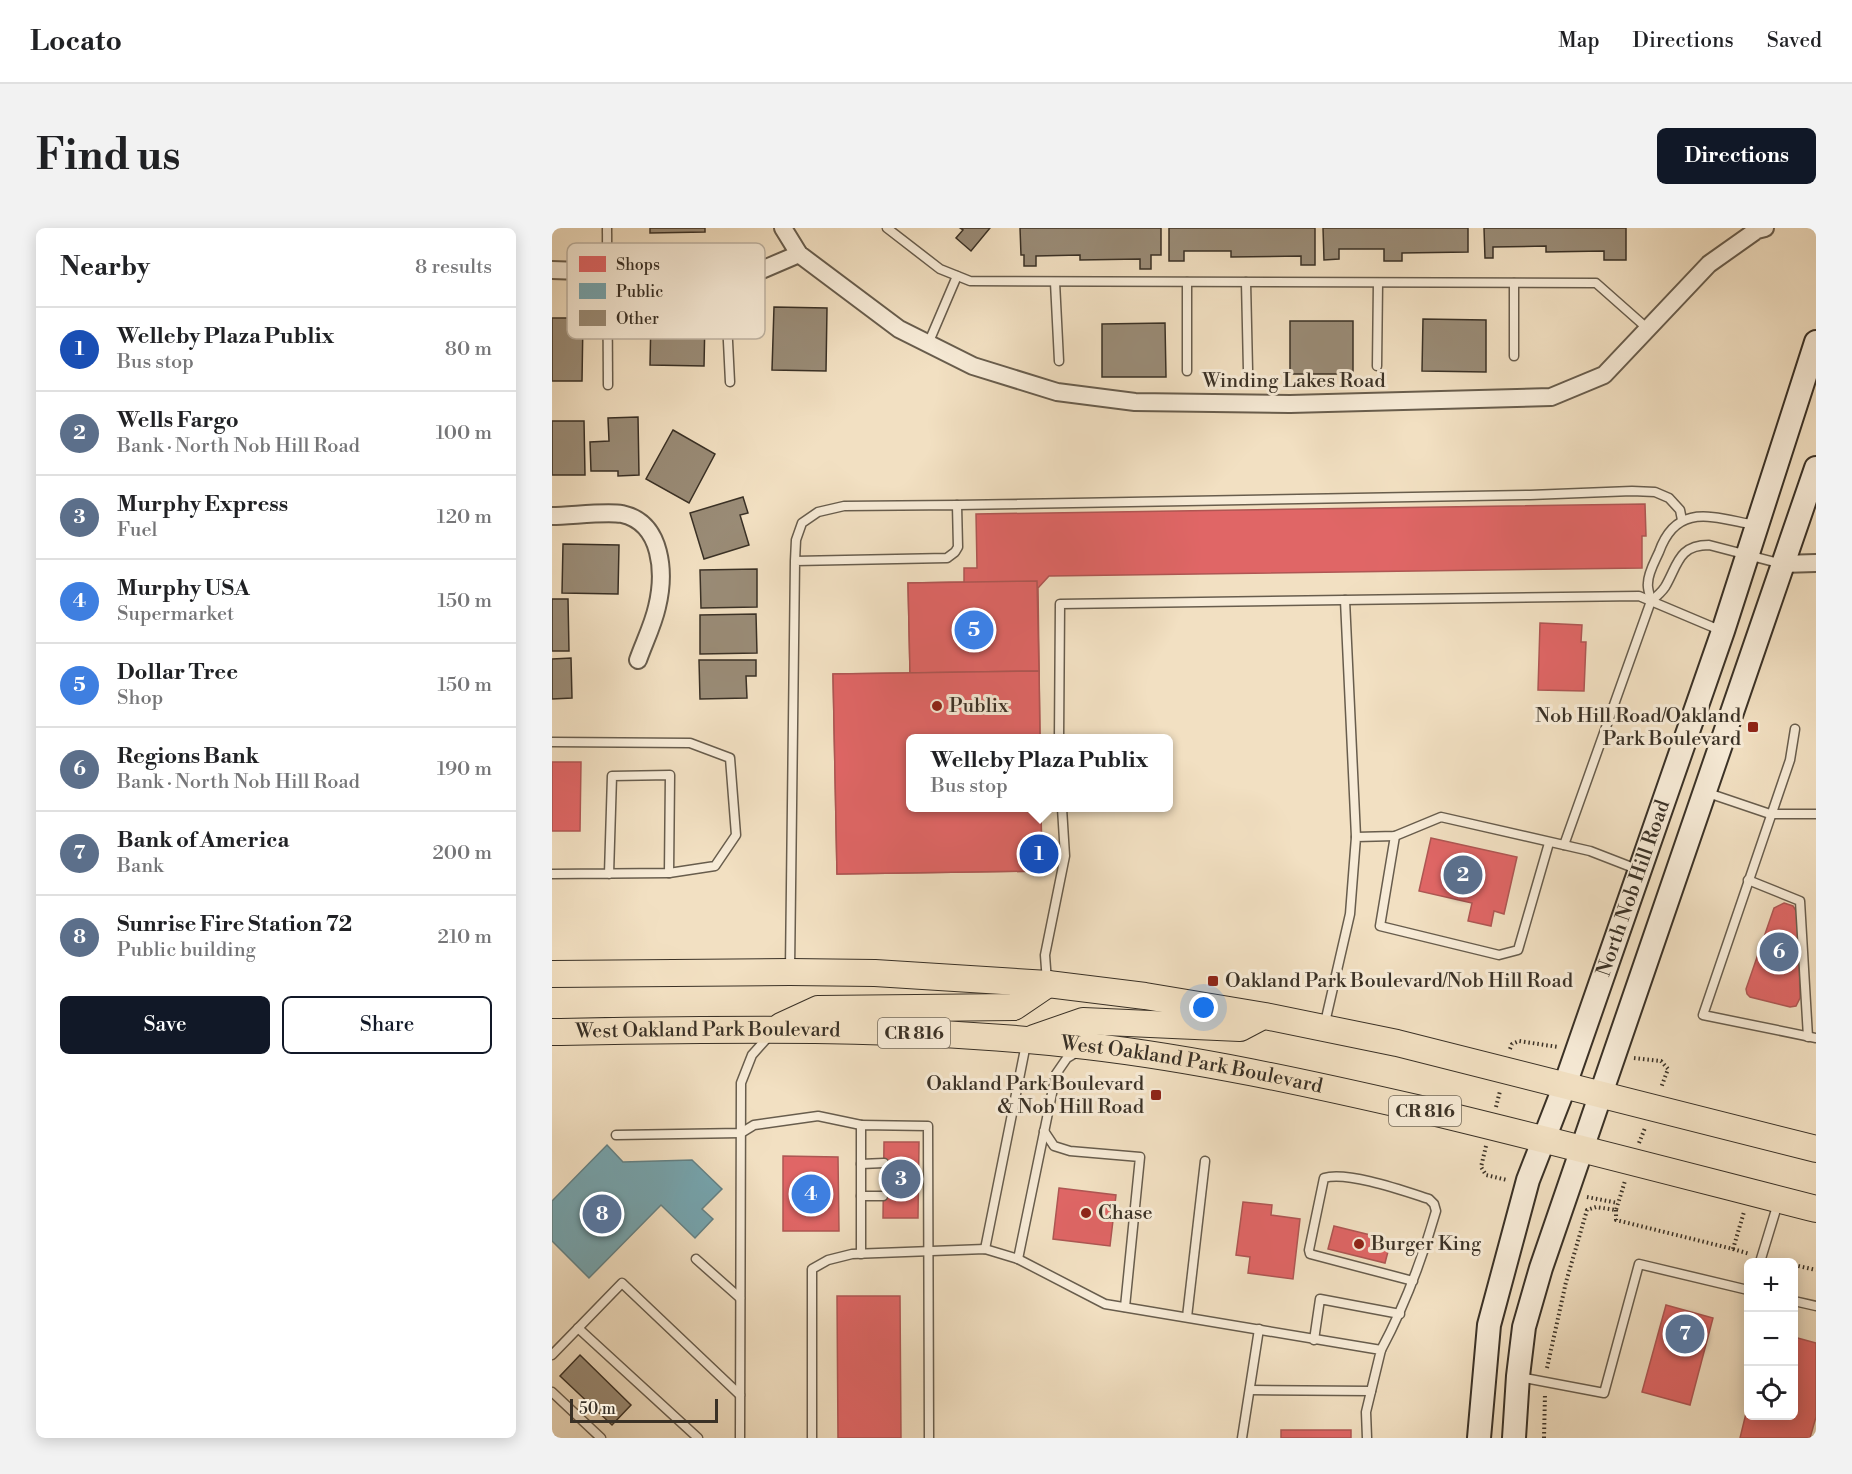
<!DOCTYPE html>
<html lang="en">
<head>
<meta charset="utf-8">
<style>
	:root { --surface:#fff; --page:#f2f2f2; --text:#202124; --muted:#757577; --line:#e0e0e0; --accent:#111827 }
	body { margin:0; font-family:"Libre Bodoni",serif; background:var(--page); color:var(--text) }
	.controls { position:absolute; right:18px; bottom:18px; display:grid; overflow:hidden; border-radius:9px; box-shadow:0 3px 15px #0003 }
	.controls button { width:54px; height:54px; display:grid; place-items:center; padding:0; border:0; border-bottom:2px solid var(--line); background:var(--surface); color:var(--text); font:30px sans-serif }
	.scale { position:absolute; left:18px; bottom:15px; width:148px; box-sizing:border-box; padding-left:6px; border:3px solid #3a3126; border-top:0; font-size:16px; line-height:21px; white-space:nowrap; color:#3a3126; -webkit-text-stroke:4px #f7ebd7; paint-order:stroke }
	.you { position:absolute; left:652px; top:780px; width:21px; height:21px; margin:-15px; border:4px solid #fff; border-radius:50%; background:#1a73e8; box-shadow:0 0 0 9px #1a73e833 }
	.badge { display:grid; place-items:center; width:39px; height:39px; border-radius:50%; background:var(--accent); color:#fff; font-size:20px; font-weight:700 }
	.pin { position:absolute; translate:-50% -50%; border:3px solid #fff; box-shadow:0 2px 6px #0006 }
	.popup { position:absolute; left:354px; top:506px; width:267px; height:78px; box-sizing:border-box; display:grid; place-content:center; border-radius:9px; background:var(--surface); filter:drop-shadow(0 2px 4px #0005); font-size:20px; white-space:nowrap; color:var(--muted) }
	.popup b { font-size:22px; color:var(--text) }
	.popup::after { content:''; position:absolute; left:50%; top:100%; margin-left:-12px; border:12px solid transparent; border-top-color:var(--surface) }
	.list { margin:0; padding:0; list-style:none }
	h2 { display:flex; justify-content:space-between; align-items:center; height:78px; margin:0; padding:0 24px; font-size:26px }
	h2 small { font-size:20px; font-weight:400; color:var(--muted) }
	.list li { display:grid; grid-template-columns:39px 1fr auto; gap:18px; align-items:center; box-sizing:border-box; height:84px; padding:0 24px; border-top:2px solid var(--line) }
	.list b { display:block; font-size:22px; white-space:nowrap }
	.list p { margin:0; font-size:20px; white-space:nowrap; color:var(--muted) }
	.list em { font-size:20px; font-style:normal; color:var(--muted) }
	.actions { display:flex; gap:12px; padding:18px 24px }
	.actions a { flex:1; padding:14px 0; border:2px solid var(--accent); border-radius:9px; text-align:center; font-size:21px; color:var(--accent) }
	.actions .main { background:var(--accent); color:#fff }
	.icon { flex:none; width:33px; height:33px; fill:none; stroke:currentColor; stroke-width:2; stroke-linecap:round; stroke-linejoin:round }
	.map { position:relative; flex:none; width:1264px; height:1210px; overflow:hidden; border-radius:9px }
	header { display:flex; align-items:center; gap:36px; box-sizing:border-box; height:84px; padding:0 30px; background:var(--surface); border-bottom:2px solid var(--line) }
	header strong { font-size:28px }
	nav { display:flex; gap:33px; margin-inline-start:auto; font-size:21px }
	.intro { display:flex; align-items:center; justify-content:space-between; box-sizing:border-box; height:144px; padding:0 36px }
	h1 { margin:0; font-size:42px }
	.button { padding:15px 27px; border-radius:9px; background:var(--accent); color:#fff; font-size:21px; font-weight:700 }
	main { display:flex; gap:36px; padding:0 36px }
	aside { flex:1; background:var(--surface); border-radius:9px; box-shadow:0 3px 15px #0003 }
	.map>svg:first-child { display:block }
</style>
</head>
<body>
<header>
<strong>Locato</strong>
<nav><a>Map</a><a>Directions</a><a>Saved</a></nav>
</header>
<div class="intro"><h1>Find us</h1><a class="button">Directions</a></div>
<main>
<aside>
<h2>Nearby<small>8 results</small></h2>
<ul class="list">
<li><span class="badge" style="background:#1a4fb4">1</span><div><b>Welleby Plaza Publix</b><p>Bus stop</p></div><em>80 m</em></li>
<li><span class="badge" style="background:#5c6f8a">2</span><div><b>Wells Fargo</b><p>Bank · North Nob Hill Road</p></div><em>100 m</em></li>
<li><span class="badge" style="background:#5c6f8a">3</span><div><b>Murphy Express</b><p>Fuel</p></div><em>120 m</em></li>
<li><span class="badge" style="background:#3f7fe0">4</span><div><b>Murphy USA</b><p>Supermarket</p></div><em>150 m</em></li>
<li><span class="badge" style="background:#3f7fe0">5</span><div><b>Dollar Tree</b><p>Shop</p></div><em>150 m</em></li>
<li><span class="badge" style="background:#5c6f8a">6</span><div><b>Regions Bank</b><p>Bank · North Nob Hill Road</p></div><em>190 m</em></li>
<li><span class="badge" style="background:#5c6f8a">7</span><div><b>Bank of America</b><p>Bank</p></div><em>200 m</em></li>
<li><span class="badge" style="background:#5c6f8a">8</span><div><b>Sunrise Fire Station 72</b><p>Public building</p></div><em>210 m</em></li>
</ul>
<div class="actions"><a class="main">Save</a><a>Share</a></div>
</aside>
<div class="map">
<svg width="1264" height="1210" viewBox="0 0 1264 1210">
	<rect width="100%" height="100%" fill="#f2e0c2"/>
	<filter id="stains"><feTurbulence type="fractalNoise" baseFrequency=".00333" numOctaves="4"/><feColorMatrix values="0 0 0 0 .2 0 0 0 0 .09 0 0 0 0 .02 0 0 0 .5 -.17"/></filter>
	<radialGradient id="worn" r=".72"><stop offset=".6" stop-color="#630" stop-opacity="0"/><stop offset="1" stop-color="#630" stop-opacity=".3"/></radialGradient>
	<g fill="#e06666" stroke="#ae5653" stroke-width="1.5">
		<polygon points="1093,276 1094,308 1090,308 1090,340 497,348 486,360 488,510 358,510 358,580 489,580 490,643 285,646 281,446 358,445 356,355 412,354 412,340 425,340 424,286"/>
		<polygon points="485,353 487,443 358,445 356,355"/>
		<polygon points="988,395 1030,397 1029,414 1034,414 1032,463 986,462"/>
		<polygon points="487,443 488,510 358,510 358,580 489,580 490,643 285,646 281,446"/>
		<polygon points="0,534 29,534 28,603 0,603"/>
		<polygon points="879,610 965,629 952,686 942,683 939,698 916,693 920,675 867,663"/>
		<polygon points="1232,675 1241,678 1246,686 1248,770 1244,778 1238,779 1198,769 1195,766 1194,761 1222,680"/>
		<polygon points="332,914 367,914 366,990 331,990"/>
		<polygon points="231,928 286,929 287,1003 231,1003"/>
		<polygon points="507,960 564,967 558,1018 501,1011"/>
		<polygon points="691,974 720,977 719,987 748,991 741,1051 696,1045 698,1029 684,1027"/>
		<polygon points="782,998 839,1012 833,1035 776,1021"/>
		<polygon points="285,1068 348,1068 349,1210 286,1210"/>
		<polygon points="1114,1077 1161,1090 1138,1177 1090,1164"/>
		<polygon points="1242,1109 1264,1115 1264,1189 1258,1210 1188,1210 1196,1177 1196,1188 1242,1188"/>
		<rect x="729" y="1202" width="70" height="8"/>
	</g>
	<polygon fill="#76a5af" stroke="#648286" stroke-width="1.5" points="55,917 71,934 140,932 170,961 150,981 161,991 143,1010 109,977 37,1050 0,1013 0,973"/>
	<g fill="#9a8c77" stroke="#3a3126" stroke-width="1.5">
		<polygon points="98,0 153,0 153,4 98,5"/>
		<polygon points="408,0 438,0 419,23 404,10 411,2"/>
		<polygon points="468,0 609,0 609,27 599,27 599,41 588,41 588,31 528,32 528,27 484,28 484,38 472,38 472,27 469,27"/>
		<polygon points="617,0 763,0 763,37 749,37 749,28 679,29 679,23 632,23 632,33 617,33"/>
		<polygon points="771,0 916,0 916,24 850,25 850,33 832,33 832,21 787,21 787,31 772,32"/>
		<polygon points="932,0 1074,0 1074,32 1052,32 1052,23 994,24 994,18 941,19 941,30 933,30"/>
		<polygon points="222,79 275,80 274,143 220,142"/>
		<polygon points="99,89 153,90 152,138 98,137"/>
		<polygon points="0,90 31,90 30,153 0,153"/>
		<polygon points="871,91 934,92 934,144 870,143"/>
		<rect x="738" y="93" width="63" height="53"/>
		<polygon points="613,95 614,149 550,149 550,96"/>
		<polygon points="86,189 87,247 66,248 66,243 39,243 38,214 57,213 56,190"/>
		<polygon points="0,193 32,193 33,247 0,247"/>
		<polygon points="121,202 163,226 137,275 94,251"/>
		<polygon points="191,269 196,285 188,287 197,317 152,331 138,285"/>
		<polygon points="11,316 67,317 66,366 10,365"/>
		<polygon points="205,341 205,379 149,380 148,342"/>
		<polygon points="0,371 16,371 17,423 0,423"/>
		<polygon points="204,386 205,425 148,426 148,387"/>
		<polygon points="19,430 20,470 0,471 0,431"/>
		<polygon points="147,432 204,432 204,448 194,448 195,470 148,471"/>
		<polygon points="28,1127 79,1177 60,1197 8,1148"/>
	</g>
	<g fill="none" stroke-linecap="round" stroke-linejoin="round">
		<g stroke="#685d4d" stroke-width="11">
			<g id="lane">
				<polyline points="55,0 56,157"/>
				<polyline points="335,0 388,41 418,53 1044,55 1096,101"/>
				<polyline points="173,53 178,154"/>
				<polyline points="503,54 507,133"/>
				<polyline points="635,54 635,143"/>
				<polyline points="694,54 696,142"/>
				<polyline points="962,55 962,128"/>
				<polyline points="376,116 405,48"/>
				<polyline points="825,138 826,55"/>
				<polyline points="405,277 978,267 1080,263 1103,264 1117,270 1128,282 1130,292"/>
				<polyline points="793,372 804,609"/>
				<path d="M1099 373C1098 367 1095 360 1096 355 1096 345 1103 333 1107 324 1125 273 1162 290 1204 297"/>
				<polyline points="1243,501 1238,532 1151,787 1264,810"/>
				<polyline points="507,510 508,376 1087,368 1170,403"/>
				<polyline points="0,514 138,515 178,530 184,607 163,638 117,645"/>
				<polyline points="1153,564 1218,586 1264,586"/>
				<polyline points="843,608 828,698 947,727 966,722 997,615"/>
				<path d="M1012 617 1099 373C1104 369 1109 365 1113 359 1126 337 1126 317 1157 317L1230 336"/>
				<polyline points="0,646 117,645 118,547 60,548 57,646"/>
				<polyline points="1196,652 1248,673 1256,809"/>
				<polyline points="238,741 243,333 244,312 250,295 266,284 292,278 405,277 406,319 403,324 395,330 243,333"/>
				<polyline points="495,754 493,727 513,628 510,580"/>
				<polyline points="772,799 798,686 804,609 843,608 889,589 1038,623 1087,642"/>
				<polyline points="492,903 502,918 518,923 588,929 573,1079"/>
				<polyline points="64,907 189,905 202,897 266,888 309,897"/>
				<polyline points="309,936 332,935"/>
				<polyline points="309,968 331,968"/>
				<polyline points="433,1021 474,816"/>
				<polyline points="309,1026 309,897 376,898 377,1210"/>
				<polyline points="144,1031 188,1070"/>
				<polyline points="466,1031 504,846 515,830 525,824"/>
				<polyline points="1208,1034 1226,975"/>
				<polyline points="1242,1073 1264,1078"/>
				<polyline points="635,1089 653,933"/>
				<polyline points="26,1100 146,1210"/>
				<polyline points="762,1112 768,1071 848,1086"/>
				<path d="M829 1122C853 1077 870 1032 884 983L882 976 877 971C852 963 796 943 772 950L757 1022 758 1026 861 1053"/>
				<polyline points="0,1127 70,1055 188,1167"/>
				<polyline points="967,1149 1052,1165 1087,1036 1196,1062"/>
				<polyline points="698,1162 819,1163"/>
				<polyline points="0,1164 49,1210"/>
				<polyline points="188,1210 189,855 200,827 217,808"/>
				<polyline points="260,1210 260,1041 276,1032 300,1026 433,1021 466,1031 553,1076 829,1122 814,1184 815,1210"/>
				<polyline points="690,1210 707,1101"/>
			</g>
		</g>
		<g stroke="#685d4d" stroke-width="20">
			<g id="street">
				<polyline points="231,0 247,26 347,101 421,138 505,164 583,174 738,176 999,169 1052,147 1157,36 1205,2 1213,0"/>
				<polyline points="0,42 29,43 129,56 173,53 186,52 247,26"/>
				<path d="M0 288C18 288 54 283 70 286 111 295 113 346 105 379 101 397 92 415 86 432"/>
				<polyline points="1230,336 1264,335"/>
			</g>
		</g>
		<g stroke="#3a3126" stroke-width="26">
			<g id="secondary">
				<path id="s1" d="M927 1210 937 1097 976 952 1013 857 1171 403 1264 114"/>
				<polyline points="962,1210 966,1148 972,1099 989,1040 1264,240"/>
			</g>
		</g>
		<g stroke="#3a3126" stroke-width="28">
			<g id="primary">
				<polyline points="0,746 238,744 323,745 496,756 593,768 713,788 845,815 1264,921"/>
				<polyline points="229,798 266,781 462,779 496,756"/>
				<path id="s2" d="M0 804C178 801 357 797 535 818 646 831 755 855 864 880 998 912 1131 947 1264 981"/>
				<polyline points="482,810 531,793 688,800 707,790"/>
			</g>
		</g>
		<g stroke="#3a3126" stroke-width="4" stroke-dasharray="1.5 3" stroke-linecap="butt">
			<polyline points="958,821 960,816 967,813 1006,819"/>
			<polyline points="1082,830 1109,833 1116,841 1109,860"/>
			<polyline points="944,879 948,863"/>
			<polyline points="1087,915 1093,900"/>
			<polyline points="934,918 929,939 934,947 955,952"/>
			<polyline points="1035,969 1066,975"/>
			<polyline points="1064,982 1064,992 1181,1021 1192,984"/>
			<polyline points="1181,1021 1198,1026"/>
			<polyline points="1223,1032 1233,1034"/>
			<polyline points="1242,1037 1264,1042"/>
			<polyline points="995,1140 1014,1054 1035,982 1044,979 1064,982 1073,953"/>
			<polyline points="992,1210 993,1166"/>
		</g>
		<use href="#lane" stroke="#f7ebd7" stroke-width="8"/>
		<use href="#street" stroke="#f7ebd7" stroke-width="16"/>
		<use href="#secondary" stroke="#f7ebd7" stroke-width="22"/>
		<use href="#primary" stroke="#f2e0c2" stroke-width="26"/>
	</g>
	<g fill="#8f2418" stroke="#f7ebd7" stroke-width="2">
		<circle cx="385" cy="478" r="6"/>
		<rect x="1195" y="493" width="12" height="12" rx="3"/>
		<rect x="655" y="747" width="12" height="12" rx="3"/>
		<rect x="598" y="861" width="12" height="12" rx="3"/>
		<circle cx="534" cy="985" r="6"/>
		<circle cx="807" cy="1016" r="6"/>
	</g>
	<g text-anchor="middle" dominant-baseline="central" stroke-width="6" stroke-linejoin="round" paint-order="stroke">
		<g fill="#f7ebd7" stroke="#73695b" stroke-width="1.5">
			<rect x="326" y="790" width="72" height="30" rx="4.5"/>
			<rect x="837" y="868" width="72" height="30" rx="4.5"/>
		</g>
		<g font-size="18" font-weight="bold" fill="#3a3126">
			<text x="362" y="805">CR 816</text>
			<text x="873" y="883">CR 816</text>
		</g>
		<g font-size="20" fill="#3a3126" stroke="#f7ebd7">
			<text x="742" y="153">Winding Lakes Road</text>
			<text stroke="none"><textPath href="#s1" startOffset="574">North Nob Hill Road</textPath></text>
			<text stroke="none"><textPath href="#s2" startOffset="156">West Oakland Park Boulevard</textPath></text>
			<text stroke="none"><textPath href="#s2" startOffset="642">West Oakland Park Boulevard</textPath></text>
		</g>
		<g font-size="20" fill="#3a3126" stroke="#f7ebd7" text-anchor="start">
			<text x="397" y="478">Publix</text>
			<text x="1189" y="488" text-anchor="end">Nob Hill Road/Oakland<tspan x="1189" dy="23">Park Boulevard</tspan></text>
			<text x="673" y="753">Oakland Park Boulevard/Nob Hill Road</text>
			<text x="592" y="856" text-anchor="end">Oakland Park Boulevard<tspan x="592" dy="23">&amp; Nob Hill Road</tspan></text>
			<text x="546" y="985">Chase</text>
			<text x="819" y="1016">Burger King</text>
		</g>
	</g>
	<rect x="15" y="15" width="198" height="96" rx="9" fill="#f7ebd7" stroke="#beb3a2" stroke-width="1.5"/>
	<rect x="27" y="28" width="27" height="16" fill="#e06666"/>
	<rect x="27" y="55" width="27" height="16" fill="#76a5af"/>
	<rect x="27" y="82" width="27" height="16" fill="#9a8c77"/>
	<g font-size="16" fill="#3a3126">
		<text x="64" y="42">Shops</text>
		<text x="64" y="69">Public</text>
		<text x="64" y="96">Other</text>
	</g>
	<rect width="100%" height="100%" filter="url(#stains)"/>
	<rect width="100%" height="100%" fill="url(#worn)"/>
</svg>
<div class="controls">
<button>+</button>
<button>−</button>
<button><svg class="icon" aria-label="locate" viewBox="0 0 24 24"><circle cx="12" cy="12" r="6"/><path d="M12 2v4M12 18v4M2 12h4M18 12h4"/></svg></button>
</div>
<div class="scale">50 m</div>
<div class="you"></div>
<div class="pin badge" style="left:487px;top:626px;background:#1a4fb4">1</div>
<div class="popup"><b>Welleby Plaza Publix</b>Bus stop</div>
<div class="pin badge" style="left:911px;top:647px;background:#5c6f8a">2</div>
<div class="pin badge" style="left:349px;top:951px;background:#5c6f8a">3</div>
<div class="pin badge" style="left:259px;top:966px;background:#3f7fe0">4</div>
<div class="pin badge" style="left:422px;top:402px;background:#3f7fe0">5</div>
<div class="pin badge" style="left:1227px;top:724px;background:#5c6f8a">6</div>
<div class="pin badge" style="left:1133px;top:1106px;background:#5c6f8a">7</div>
<div class="pin badge" style="left:50px;top:986px;background:#5c6f8a">8</div>
</div>
</main>
</body>
</html>
